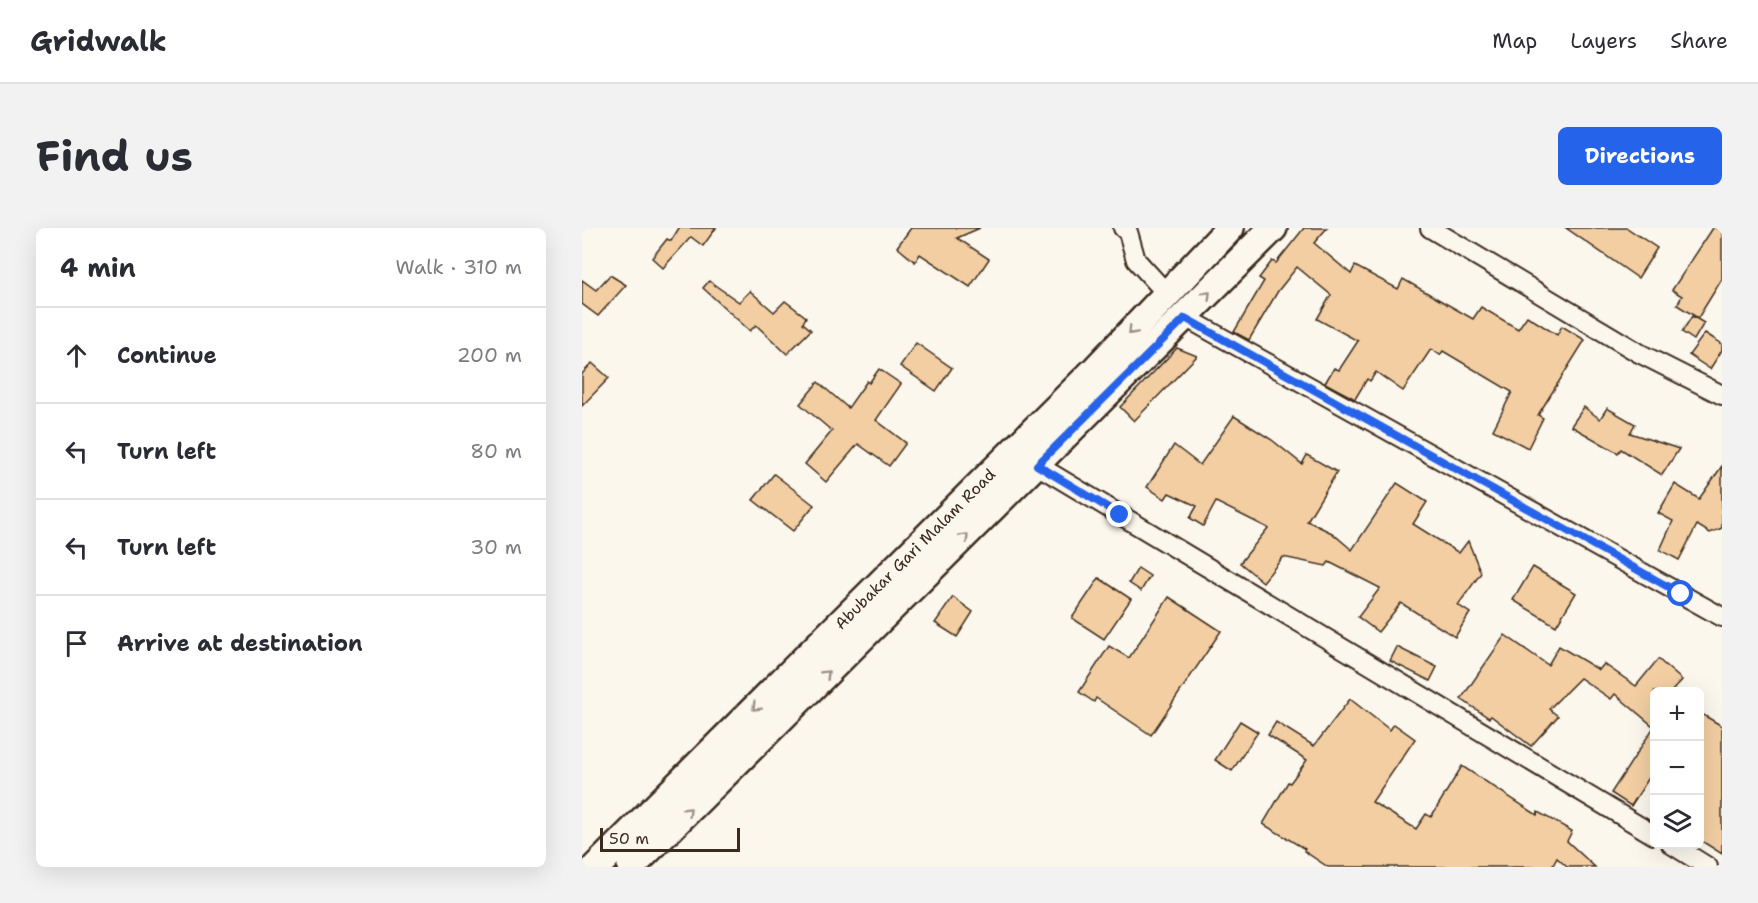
<!DOCTYPE html>
<html lang="en">
<head>
<meta charset="utf-8">
<style>
	:root { --surface:#fff; --page:#f2f2f3; --text:#2b2b33; --muted:#7c7c81; --line:#e1e1e2; --accent:#2563eb }
	body { margin:0; font-family:"Shantell Sans",sans-serif; background:var(--page); color:var(--text) }
	.controls { position:absolute; right:18px; bottom:18px; display:grid; overflow:hidden; border-radius:9px; box-shadow:0 6px 24px #0002 }
	.controls button { width:54px; height:54px; display:grid; place-items:center; padding:0; border:0; border-bottom:2px solid var(--line); background:var(--surface); color:var(--text); font:30px sans-serif }
	.scale { position:absolute; left:18px; bottom:15px; width:140px; box-sizing:border-box; padding-left:6px; border:3px solid #3b2a1e; border-top:0; font-size:16px; line-height:21px; white-space:nowrap; color:#3b2a1e; -webkit-text-stroke:4px #fbf7ec; paint-order:stroke }
	.stop { position:absolute; width:18px; height:18px; margin:-14px; border:4px solid #2563eb; border-radius:50%; background:#fff }
	.stop.end { background:#2563eb; border-color:#fff; box-shadow:0 2px 6px #0008 }
	.list { margin:0; padding:0; list-style:none }
	h2 { display:flex; justify-content:space-between; align-items:center; height:78px; margin:0; padding:0 24px; font-size:26px }
	h2 small { font-size:20px; font-weight:400; color:var(--muted) }
	.list li { display:grid; grid-template-columns:39px 1fr auto; gap:18px; align-items:center; box-sizing:border-box; height:96px; padding:0 24px; border-top:2px solid var(--line) }
	.list b { display:block; font-size:22px; white-space:nowrap }
	.list em { font-size:20px; font-style:normal; color:var(--muted) }
	.icon { flex:none; width:33px; height:33px; fill:none; stroke:currentColor; stroke-width:2; stroke-linecap:round; stroke-linejoin:round }
	.map { position:relative; flex:none; width:1140px; height:639px; overflow:hidden; border-radius:9px }
	header { display:flex; align-items:center; gap:36px; box-sizing:border-box; height:84px; padding:0 30px; background:var(--surface); border-bottom:2px solid var(--line) }
	header strong { font-size:28px }
	nav { display:flex; gap:33px; margin-inline-start:auto; font-size:21px }
	.intro { display:flex; align-items:center; justify-content:space-between; box-sizing:border-box; height:144px; padding:0 36px }
	h1 { margin:0; font-size:42px }
	.button { padding:15px 27px; border-radius:9px; background:var(--accent); color:#fff; font-size:21px; font-weight:700 }
	main { display:flex; gap:36px; padding:0 36px }
	aside { flex:1; background:var(--surface); border-radius:9px; box-shadow:0 6px 24px #0002 }
	.map>svg:first-child { display:block }
</style>
</head>
<body>
<header>
<strong>Gridwalk</strong>
<nav><a>Map</a><a>Layers</a><a>Share</a></nav>
</header>
<div class="intro"><h1>Find us</h1><a class="button">Directions</a></div>
<main>
<aside>
<h2>4 min<small>Walk · 310 m</small></h2>
<ul class="list">
<li><svg class="icon" aria-label="ahead" viewBox="0 0 24 24"><path d="M12 20V5M6 11l6-6 6 6"/></svg><div><b>Continue</b></div><em>200 m</em></li>
<li><svg class="icon" aria-label="left" viewBox="0 0 24 24"><path d="M17 20v-9H6M10 6l-5 5 5 5"/></svg><div><b>Turn left</b></div><em>80 m</em></li>
<li><svg class="icon" aria-label="left" viewBox="0 0 24 24"><path d="M17 20v-9H6M10 6l-5 5 5 5"/></svg><div><b>Turn left</b></div><em>30 m</em></li>
<li><svg class="icon" aria-label="arrive" viewBox="0 0 24 24"><path d="M6 21V4h12l-3 4 3 4H6"/></svg><div><b>Arrive at destination</b></div></li>
</ul>
</aside>
<div class="map">
<svg width="1140" height="639" viewBox="0 0 1140 639">
	<rect width="100%" height="100%" fill="#fbf7ec"/>
	<filter id="ink" filterUnits="userSpaceOnUse"><feTurbulence type="fractalNoise" baseFrequency=".0167" numOctaves="2"/><feDisplacementMap in="SourceGraphic" scale="12" xChannelSelector="R" yChannelSelector="G"/><feConvolveMatrix kernelMatrix="1 2 1 2 8 2 1 2 1" color-interpolation-filters="sRGB"/></filter>
	<g filter="url(#ink)">
		<g fill="#f2cea2" stroke="#3b2a1e" stroke-width="1.5">
			<polygon points="97,0 134,0 121,18 109,9 81,40 70,30 85,11 89,13"/>
			<polygon points="329,0 398,0 375,10 407,31 388,59 338,26 333,34 315,19"/>
			<polygon points="722,0 745,0 732,15 769,46 773,38 816,61 821,51 891,91 899,79 936,101 945,88 975,107 980,98 1003,112 956,187 961,190 946,220 911,202 930,164 861,123 858,127 849,121 821,163 794,144 788,153 785,151 773,171 743,155 752,140 757,142 776,113 735,91 749,67 715,39 696,63 667,112 652,104 682,53 677,50 690,33 694,35"/>
			<polygon points="984,0 1045,0 1075,20 1056,50"/>
			<polygon points="1131,0 1140,0 1140,51 1116,90 1095,77 1100,68 1090,62"/>
			<polygon points="28,47 44,57 16,88 0,76 0,52 14,62"/>
			<polygon points="127,53 157,74 168,63 192,84 203,73 224,89 221,95 229,102 205,126 174,97 168,103 121,60"/>
			<polygon points="1110,88 1122,95 1112,112 1100,104"/>
			<polygon points="1123,105 1140,116 1140,122 1128,141 1107,127"/>
			<polygon points="334,115 370,140 354,163 318,138"/>
			<polygon points="595,120 615,128 552,193 538,179"/>
			<polygon points="10,135 27,150 0,178 0,146"/>
			<polygon points="297,141 319,156 294,192 324,215 307,238 276,216 244,254 223,236 250,203 218,176 236,154 266,180 285,153 287,155"/>
			<polygon points="1002,179 1018,191 1025,180 1053,196 1048,205 1097,221 1080,247 1039,221 1036,225 989,198"/>
			<polygon points="652,188 690,212 720,236 725,227 755,244 725,293 750,305 770,322 815,255 845,274 831,296 877,325 886,313 899,345 876,377 888,385 873,409 819,375 796,404 776,389 798,360 747,334 744,338 701,329 681,354 658,335 686,300 634,274 621,298 608,290 615,278 587,265 583,271 565,259 592,217 618,237"/>
			<polygon points="1140,238 1140,300 1128,305 1115,297 1097,332 1078,322 1091,293 1076,285 1093,256 1117,271"/>
			<polygon points="192,246 232,277 211,303 171,272"/>
			<polygon points="951,339 994,365 974,398 931,372"/>
			<polygon points="556,340 568,348 559,363 547,355"/>
			<polygon points="517,350 549,371 522,411 490,390"/>
			<polygon points="371,369 391,384 375,409 353,395"/>
			<polygon points="587,369 639,403 569,507 514,470 512,474 497,464 527,418 547,430"/>
			<polygon points="923,407 966,437 977,418 1017,442 1022,436 1054,458 1076,431 1100,452 1089,464 1072,464 1072,542 1049,578 1029,565 1072,499 1033,466 1029,471 998,450 967,481 976,488 949,518 909,488 907,490 879,471"/>
			<polygon points="815,419 855,439 848,453 808,433"/>
			<polygon points="768,471 808,502 812,496 833,511 790,574 834,601 844,586 849,589 880,538 955,587 956,584 990,603 985,613 1013,639 985,639 975,630 970,639 746,639 722,623 723,621 681,596 706,554 708,555 725,532 686,507 694,494 732,518"/>
			<polygon points="1118,485 1140,498 1140,626 1118,612"/>
			<polygon points="658,493 676,504 650,543 633,532"/>
		</g>
		<g fill="none" stroke-linecap="round" stroke-linejoin="round">
			<g stroke="#3b2a1e" stroke-width="22">
				<g id="street">
					<polyline points="541,0 546,4 554,32 585,66"/>
					<polyline points="848,0 1057,125 1140,167"/>
					<polyline points="603,89 1140,389"/>
					<polyline points="455,237 1072,607"/>
					<polyline points="1089,616 1126,639"/>
				</g>
			</g>
			<g stroke="#3b2a1e" stroke-width="32">
				<g id="secondary">
					<polyline points="14,639 514,141 648,0"/>
					<polyline points="49,639 691,0"/>
				</g>
			</g>
			<use href="#street" stroke="#fbf7ec" stroke-width="18"/>
			<use href="#secondary" stroke="#fbf7ec" stroke-width="27"/>
		</g>
		<defs><path id="oneway-chevron" d="M-2-3.5L2.5 0L-2 3.5" fill="none" stroke-width="1.6" stroke-linecap="round" stroke-linejoin="round" transform="scale(1.5)"/></defs>
		<g stroke="#9b9085">
			<use href="#oneway-chevron" transform="translate(625 67) rotate(-45)"/>
			<use href="#oneway-chevron" transform="translate(550 103) rotate(133)"/>
			<use href="#oneway-chevron" transform="translate(383 309) rotate(-45)"/>
			<use href="#oneway-chevron" transform="translate(244 446) rotate(-45)"/>
			<use href="#oneway-chevron" transform="translate(174 479) rotate(135)"/>
			<use href="#oneway-chevron" transform="translate(106 583) rotate(-45)"/>
		</g>
	</g>
	<g fill="none" stroke-linecap="round" stroke-linejoin="round" filter="url(#ink)">
		<polyline stroke="#2563eb" stroke-width="8" points="538,287 455,237 603,90 1099,366"/>
	</g>
	<g text-anchor="middle" dominant-baseline="central" stroke-width="4.5" stroke-linejoin="round" paint-order="stroke">
		<g font-size="16" fill="#3b2a1e" stroke="#fbf7ec">
			<text transform="translate(333 321) rotate(-45)">Abubakar Gari Malam Road</text>
		</g>
	</g>
</svg>
<div class="controls">
<button>+</button>
<button>−</button>
<button><svg class="icon" aria-label="layers" viewBox="0 0 24 24"><path d="M12 4l9 5-9 5-9-5zM3 14l9 5 9-5"/></svg></button>
</div>
<div class="scale">50 m</div>
<div class="stop" style="left:1099px;top:366px"></div>
<div class="stop end" style="left:538px;top:287px"></div>
</div>
</main>
</body>
</html>
